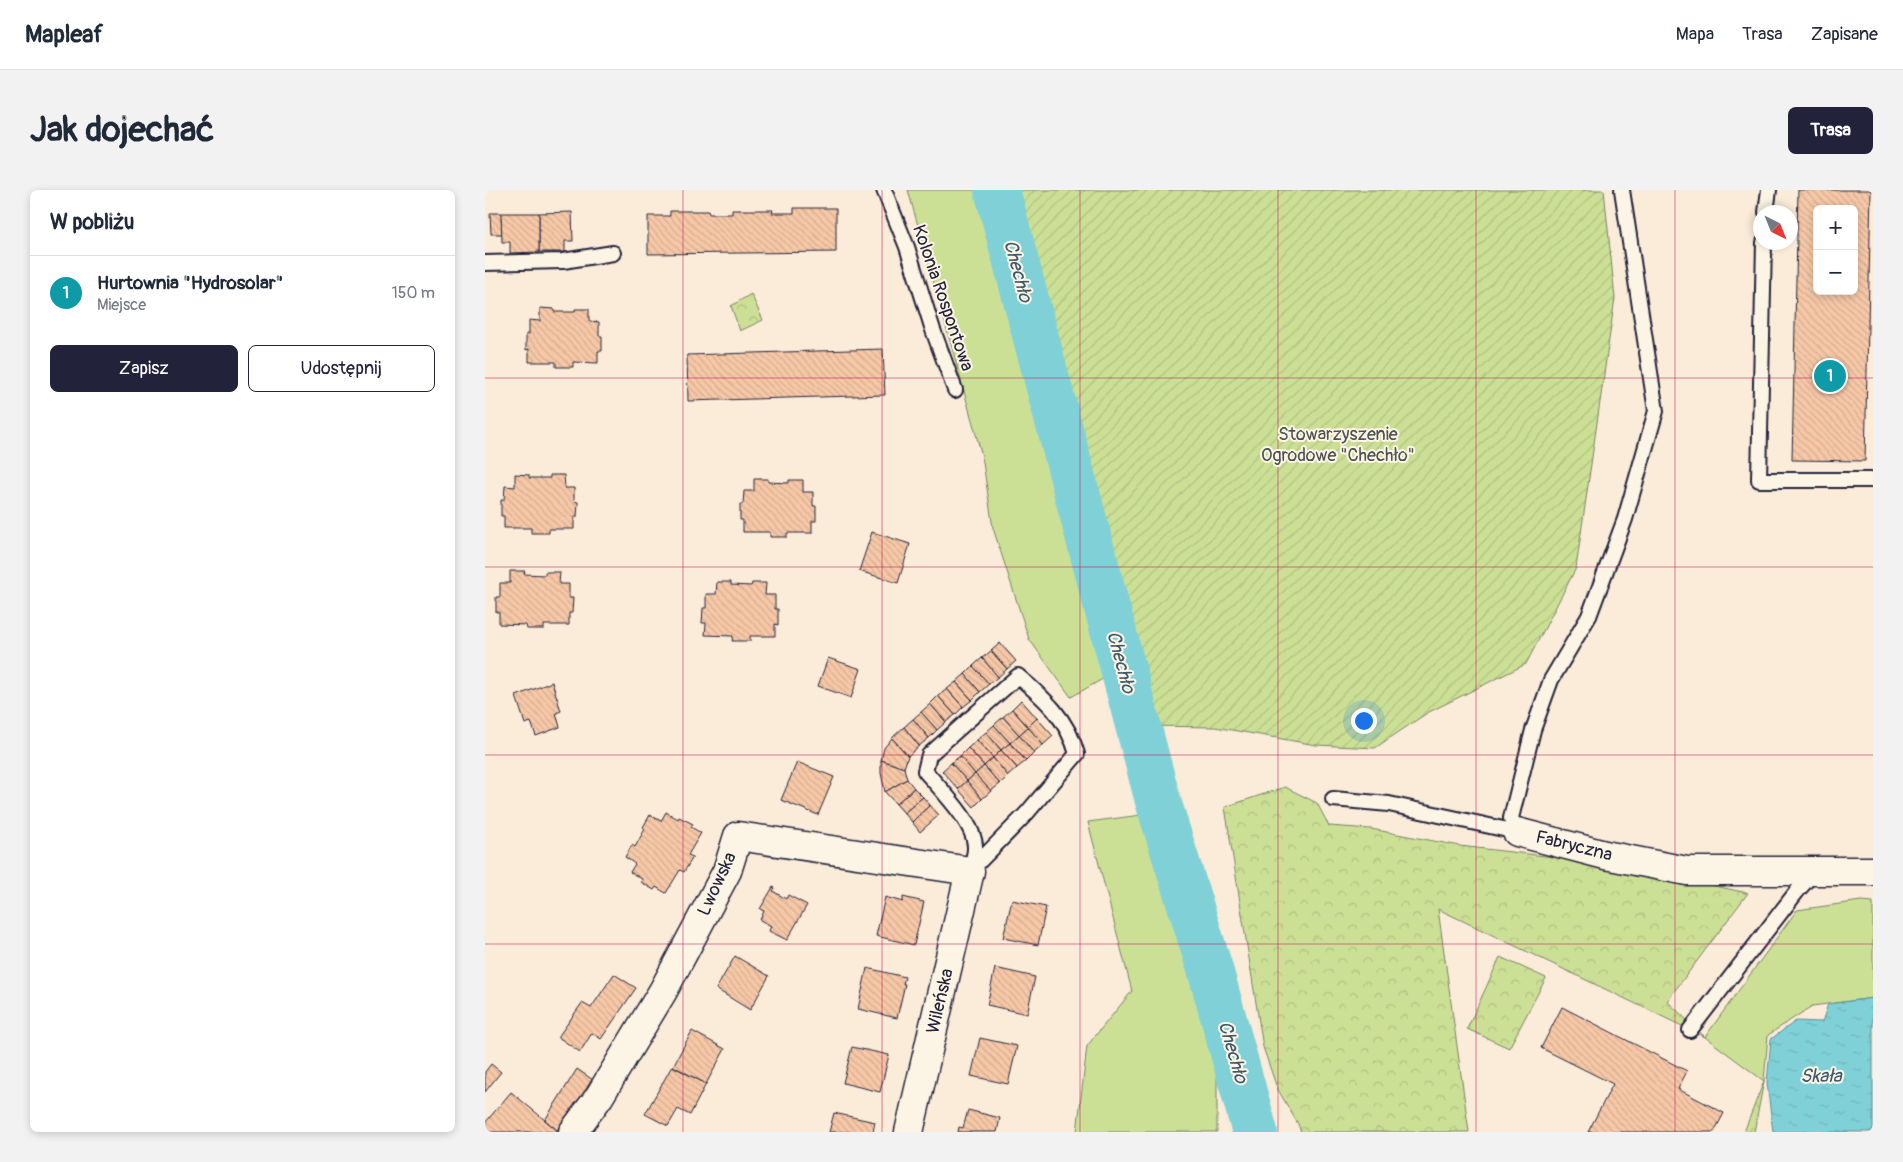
<!DOCTYPE html>
<html lang="pl">
<head>
<meta charset="utf-8">
<style>
	:root { --surface:#fff; --page:#f2f2f3; --text:#1f2937; --muted:#747a83; --line:#e0e1e3; --accent:#22223b }
	body { margin:0; font-family:Pangolin,sans-serif; background:var(--page); color:var(--text) }
	.controls { position:absolute; right:15px; top:15px; display:grid; overflow:hidden; border-radius:8px; box-shadow:0 2px 8px #0003 }
	.controls button { width:45px; height:45px; display:grid; place-items:center; padding:0; border:0; border-bottom:1px solid var(--line); background:var(--surface); color:var(--text); font:25px sans-serif }
	.compass { position:absolute; left:1268px; top:15px; width:45px; height:45px; border-radius:50%; background:var(--surface); box-shadow:0 2px 8px #0003; rotate:137deg }
	.you { position:absolute; left:878px; top:530px; width:18px; height:18px; margin:-12px; border:4px solid #fff; border-radius:50%; background:#1a73e8; box-shadow:0 0 0 8px #1a73e833 }
	.badge { display:grid; place-items:center; width:32px; height:32px; border-radius:50%; background:var(--accent); color:#fff; font-size:16px; font-weight:700 }
	.pin { position:absolute; translate:-50% -50%; border:2px solid #fff; box-shadow:0 1px 5px #0006 }
	.list { margin:0; padding:0; list-style:none }
	h2 { display:flex; justify-content:space-between; align-items:center; height:65px; margin:0; padding:0 20px; font-size:21px }
	h2 small { font-size:16px; font-weight:400; color:var(--muted) }
	.list li { display:grid; grid-template-columns:32px 1fr auto; gap:15px; align-items:center; box-sizing:border-box; height:75px; padding:0 20px; border-top:1px solid var(--line) }
	.list b { display:block; font-size:19px; white-space:nowrap }
	.list p { margin:0; font-size:16px; white-space:nowrap; color:var(--muted) }
	.list em { font-size:16px; font-style:normal; color:var(--muted) }
	.actions { display:flex; gap:10px; padding:15px 20px }
	.actions a { flex:1; padding:11px 0; border:1px solid var(--accent); border-radius:8px; text-align:center; font-size:18px; color:var(--accent) }
	.actions .main { background:var(--accent); color:#fff }
	.map { position:relative; flex:none; width:1388px; height:942px; overflow:hidden; border-radius:8px }
	header { display:flex; align-items:center; gap:30px; box-sizing:border-box; height:70px; padding:0 25px; background:var(--surface); border-bottom:1px solid var(--line) }
	header strong { font-size:24px }
	nav { display:flex; gap:28px; margin-inline-start:auto; font-size:18px }
	.intro { display:flex; align-items:center; justify-content:space-between; box-sizing:border-box; height:120px; padding:0 30px }
	h1 { margin:0; font-size:35px }
	.button { padding:12px 22px; border-radius:8px; background:var(--accent); color:#fff; font-size:18px; font-weight:700 }
	main { display:flex; gap:30px; padding:0 30px }
	aside { flex:1; background:var(--surface); border-radius:8px; box-shadow:0 2px 8px #0003 }
	.map>svg:first-child { display:block }
</style>
</head>
<body>
<header>
<strong>Mapleaf</strong>
<nav><a>Mapa</a><a>Trasa</a><a>Zapisane</a></nav>
</header>
<div class="intro"><h1>Jak dojechać</h1><a class="button">Trasa</a></div>
<main>
<aside>
<h2>W pobliżu<small></small></h2>
<ul class="list">
<li><span class="badge" style="background:#0f9aa8">1</span><div><b>Hurtownia &quot;Hydrosolar&quot;</b><p>Miejsce</p></div><em>150 m</em></li>
</ul>
<div class="actions"><a class="main">Zapisz</a><a>Udostępnij</a></div>
</aside>
<div class="map">
<svg width="1388" height="942" viewBox="0 0 1388 942">
	<defs>
		<pattern id="forest-crowns" width="20" height="18" patternUnits="userSpaceOnUse" patternTransform="scale(1.25)"><rect width="20" height="18" fill="#cce095"/><path d="M2 6a3 3 0 1 1 6 0M12 15a3 3 0 1 1 6 0" fill="none" stroke="#afc081"/></pattern>
		<pattern id="garden-furrows" width="10" height="10" patternUnits="userSpaceOnUse" patternTransform="scale(1.25)"><rect width="10" height="10" fill="#cce095"/><path d="M-1 1l2-2M0 10L10 0M9 11l2-2" fill="none" stroke="#afc081"/></pattern>
		<pattern id="water-ripples" width="26" height="14" patternUnits="userSpaceOnUse" patternTransform="scale(1.25)"><rect width="26" height="14" fill="#80d1d7"/><path d="M2 4q2-2 4 0t4 0M15 11q2-2 4 0t4 0" fill="none" stroke="#6eb3b9"/></pattern>
		<pattern id="building-back-hatch" width="6" height="6" patternUnits="userSpaceOnUse" patternTransform="scale(1.25)"><rect width="6" height="6" fill="#f7c8a7"/><path d="M-1 5l2 2M0 0l6 6M5-1l2 2" fill="none" stroke="#d3ac91"/></pattern>
	</defs>
	<rect width="100%" height="100%" fill="#fbecd9"/>
	<filter id="ink" filterUnits="userSpaceOnUse"><feTurbulence type="fractalNoise" baseFrequency=".02" numOctaves="2"/><feDisplacementMap in="SourceGraphic" scale="10" xChannelSelector="R" yChannelSelector="G"/><feConvolveMatrix kernelMatrix="1 2 1 2 8 2 1 2 1" color-interpolation-filters="sRGB"/></filter>
	<g filter="url(#ink)">
		<g fill="#cce095" stroke="#778168">
			<polygon points="423,0 503,0 558,227 630,482 586,507 544,449 508,338 497,266"/>
			<polygon points="664,624 726,836 732,867 732,942 592,942 602,856 647,801 603,632"/>
			<polygon points="1376,711 1388,712 1388,808 1327,816 1283,845 1279,891 1220,847 1312,720"/>
		</g>
		<g fill="url(#forest-crowns)" stroke="#778168">
			<polygon points="266,104 278,130 255,141 246,116"/>
			<polygon points="800,597 832,613 844,636 886,639 975,656 1119,673 1263,703 1182,811 1220,847 953,719 984,942 816,942 813,934 792,898 778,857 740,617"/>
			<polygon points="1015,767 1061,788 1024,858 982,839"/>
			<polygon points="1279,891 1269,942 1259,942"/>
		</g>
		<polygon fill="url(#garden-furrows)" stroke="#778168" points="531,0 1119,0 1130,108 1091,378 1041,474 942,523 890,558 831,555 730,537 659,536 585,221"/>
		<polygon fill="url(#water-ripples)" stroke="#5a8b99" points="1388,808 1388,942 1288,942 1282,893 1286,849 1311,831 1337,832 1343,814"/>
		<g fill="none" stroke-linecap="round" stroke-linejoin="round">
			<g stroke="#5a8b99" stroke-width="8">
				<polyline points="646,510 663,514"/>
				<polyline points="725,779 740,781"/>
			</g>
			<polyline stroke="#80d1d7" stroke-width="46" points="512,0 673,611 725,779 770,942"/>
		</g>
		<g fill="url(#building-back-hatch)" stroke="#22223b" fill-rule="evenodd">
			<path d="M1313 0H1386L1380 271 1307 270ZM1332 19H1369V101H1332Z"/>
			<polygon points="309,18 351,18 351,62 163,64 163,26 185,26 185,21 223,21 224,24 247,24 247,20 288,20 287,23 309,23"/>
			<polygon points="87,22 88,51 80,51 80,62 54,62 54,23"/>
			<polygon points="5,23 16,23 17,44 6,44"/>
			<polygon points="16,23 54,23 54,62 25,63 25,52 17,52"/>
			<polygon points="55,118 69,119 69,122 90,122 90,119 104,119 104,131 114,132 114,146 117,146 117,161 113,161 113,173 88,172 88,177 71,177 71,172 44,172 44,159 41,160 41,144 44,144 44,130 55,131"/>
			<polygon points="398,159 400,205 203,211 202,165"/>
			<polygon points="30,284 44,285 44,288 65,288 65,285 79,285 80,298 89,298 89,311 93,312 92,327 89,327 89,339 64,339 64,343 46,343 46,338 19,338 19,326 16,326 16,310 19,310 20,296 30,297"/>
			<polygon points="269,289 283,289 283,292 304,293 304,290 318,290 318,302 328,302 328,316 331,316 331,331 327,331 327,343 302,343 302,347 285,347 285,342 258,342 258,330 255,330 255,314 258,314 259,301 269,301"/>
			<polygon points="387,342 425,354 413,393 374,381"/>
			<polygon points="25,381 40,381 39,384 60,385 60,382 75,382 74,394 84,394 84,408 88,408 87,423 84,423 84,435 59,435 59,439 42,439 41,435 14,434 14,422 11,422 11,407 15,407 15,393 25,393"/>
			<polygon points="232,392 246,392 246,395 266,396 267,393 281,393 280,405 290,405 290,419 293,419 293,435 290,434 290,446 265,446 265,451 247,451 248,446 220,445 221,433 217,433 218,418 221,418 221,404 231,404"/>
			<polygon points="515,453 531,471 522,479 506,461"/>
			<polygon points="506,461 522,479 513,487 497,468"/>
			<polygon points="343,468 376,479 366,508 333,496"/>
			<polygon points="497,468 513,487 504,494 488,476"/>
			<polygon points="488,476 504,494 495,502 480,484"/>
			<polygon points="480,484 495,502 487,510 471,492"/>
			<polygon points="67,492 76,521 71,523 75,537 51,546 46,532 40,534 31,506"/>
			<polygon points="471,492 487,510 478,517 462,499"/>
			<polygon points="462,499 478,517 470,525 453,506"/>
			<polygon points="453,506 470,525 461,532 445,514"/>
			<polygon points="536,510 552,528 543,537 527,519"/>
			<polygon points="445,514 461,532 452,540 436,522"/>
			<polygon points="527,519 543,537 534,545 518,527"/>
			<polygon points="436,522 452,540 444,548 428,529"/>
			<polygon points="518,527 534,545 525,553 509,535"/>
			<polygon points="552,528 568,546 558,555 543,537"/>
			<polygon points="428,529 444,548 434,556 419,537"/>
			<polygon points="509,535 525,553 516,560 501,542"/>
			<polygon points="419,537 434,556 423,566 407,548"/>
			<polygon points="543,537 558,555 549,563 534,545"/>
			<polygon points="501,542 516,560 508,568 492,550"/>
			<polygon points="534,545 549,563 541,571 525,553"/>
			<polygon points="407,548 423,566 419,578 396,570 399,558"/>
			<polygon points="492,550 508,568 499,576 483,558"/>
			<polygon points="525,553 541,571 532,578 516,560"/>
			<polygon points="483,558 499,576 490,584 475,566"/>
			<polygon points="516,560 532,578 523,586 508,568"/>
			<polygon points="475,566 490,584 482,591 466,573"/>
			<polygon points="508,568 523,586 515,594 499,576"/>
			<polygon points="396,570 419,578 422,589 400,602 396,583"/>
			<polygon points="312,572 349,587 333,625 296,610"/>
			<polygon points="466,573 482,591 473,599 457,581"/>
			<polygon points="499,576 515,594 506,601 490,584"/>
			<polygon points="490,584 506,601 497,609 482,591"/>
			<polygon points="422,589 429,598 411,614 400,602"/>
			<polygon points="482,591 497,609 489,617 473,599"/>
			<polygon points="429,598 438,607 419,623 411,614"/>
			<polygon points="438,607 445,615 427,632 419,623"/>
			<polygon points="445,615 454,625 435,642 427,632"/>
			<polygon points="181,622 193,629 194,627 208,634 206,637 216,643 203,665 208,667 199,682 195,680 181,703 171,697 169,700 156,692 157,689 145,682 150,674 140,667 147,655 150,657 160,639 158,637 165,625 176,631"/>
			<polygon points="288,697 290,698 288,701 301,709 303,705 322,715 302,750 284,741 286,736 275,730 279,721 275,719"/>
			<polygon points="400,707 418,712 418,707 439,712 429,755 391,746"/>
			<polygon points="527,710 561,717 553,755 518,748"/>
			<polygon points="250,766 284,786 265,820 231,799"/>
			<polygon points="382,778 420,787 418,794 420,794 412,828 373,819"/>
			<polygon points="510,778 550,787 542,824 502,815"/>
			<polygon points="129,784 151,798 116,849 107,843 95,862 73,847 97,813 106,818"/>
			<polygon points="1077,817 1202,881 1193,899 1239,923 1229,942 1103,942 1128,894 1056,858"/>
			<polygon points="207,841 240,859 221,894 188,876"/>
			<polygon points="495,848 532,856 523,894 486,886"/>
			<polygon points="367,857 404,865 395,902 358,893"/>
			<polygon points="6,874 16,882 0,902 0,882"/>
			<polygon points="187,876 221,894 205,925 193,919 183,936 160,924"/>
			<polygon points="92,879 108,890 72,940 60,930"/>
			<polygon points="26,902 72,940 71,942 0,942 0,933"/>
			<polygon points="483,920 515,928 512,942 473,942 474,937 478,938"/>
			<polygon points="349,923 390,932 388,942 344,942"/>
		</g>
		<g fill="none" stroke-linecap="round" stroke-linejoin="round">
			<g stroke="#22223b" stroke-width="18">
				<g id="lane">
					<polyline points="399,0 422,57 448,140 470,200"/>
					<polyline points="1281,22 1284,0"/>
					<polyline points="1279,52 1274,290 1388,290"/>
					<polyline points="0,73 78,71 128,63"/>
					<path d="M533 486C560 509 582 528 592 564L541 624 485 681C487 674 490 665 490 658 491 634 455 599 440 581L444 565Z"/>
					<polyline points="848,609 904,614 1032,642"/>
					<polyline points="1032,642 1026,628 1048,540 1066,490 1104,426 1140,329 1171,221 1137,0"/>
					<polyline points="1205,840 1313,700 1330,681"/>
				</g>
			</g>
			<g stroke="#22223b" stroke-width="31">
				<g id="street">
					<polyline points="1032,642 1120,665 1202,681 1388,681"/>
					<polyline points="88,942 114,907 178,801 242,681 253,646 485,681 424,942"/>
				</g>
			</g>
			<use href="#lane" stroke="#fcf5e5" stroke-width="14"/>
			<use href="#street" stroke="#fcf5e5" stroke-width="28"/>
		</g>
	</g>
	<path fill="none" stroke="#c2185b" stroke-width="1" stroke-opacity="0.55" d="M198 0V942M397 0V942M595 0V942M793 0V942M991 0V942M1190 0V942M0 188H1388M0 377H1388M0 565H1388M0 754H1388"/>
	<g text-anchor="middle" dominant-baseline="central" stroke-width="4" stroke-linejoin="round" paint-order="stroke">
		<g font-size="18" fill="#22223b" stroke="#fcf5e5">
			<text transform="translate(458 108) rotate(71)">Kolonia Rospontowa</text>
			<text transform="translate(1089 656) rotate(14)">Fabryczna</text>
			<text transform="translate(232 694) rotate(-65)">Lwowska</text>
			<text transform="translate(455 811) rotate(-77)">Wileńska</text>
		</g>
		<g font-size="18" fill="#4c5252" stroke="#fcf5e5">
			<text x="853" y="244">Stowarzyszenie<tspan x="853" dy="21">Ogrodowe "Chechło"</tspan></text>
		</g>
		<g font-size="19" font-style="italic" fill="#3e576a" stroke="#fcf5e5">
			<text transform="translate(533 81) rotate(75)">Chechło</text>
			<text transform="translate(636 472) rotate(75)">Chechło</text>
			<text transform="translate(748 862) rotate(74)">Chechło</text>
			<text x="1336" y="886">Skała</text>
		</g>
	</g>
</svg>
<div class="controls">
<button>+</button>
<button>−</button>
</div>
<svg class="compass" viewBox="-18 -18 36 36"><path d="M0-13l5 13h-10z" fill="#e53935"/><path d="M0 13l5-13h-10z" fill="#747a83"/></svg>
<div class="you"></div>
<div class="pin badge" style="left:1345px;top:186px;background:#0f9aa8">1</div>
</div>
</main>
</body>
</html>
